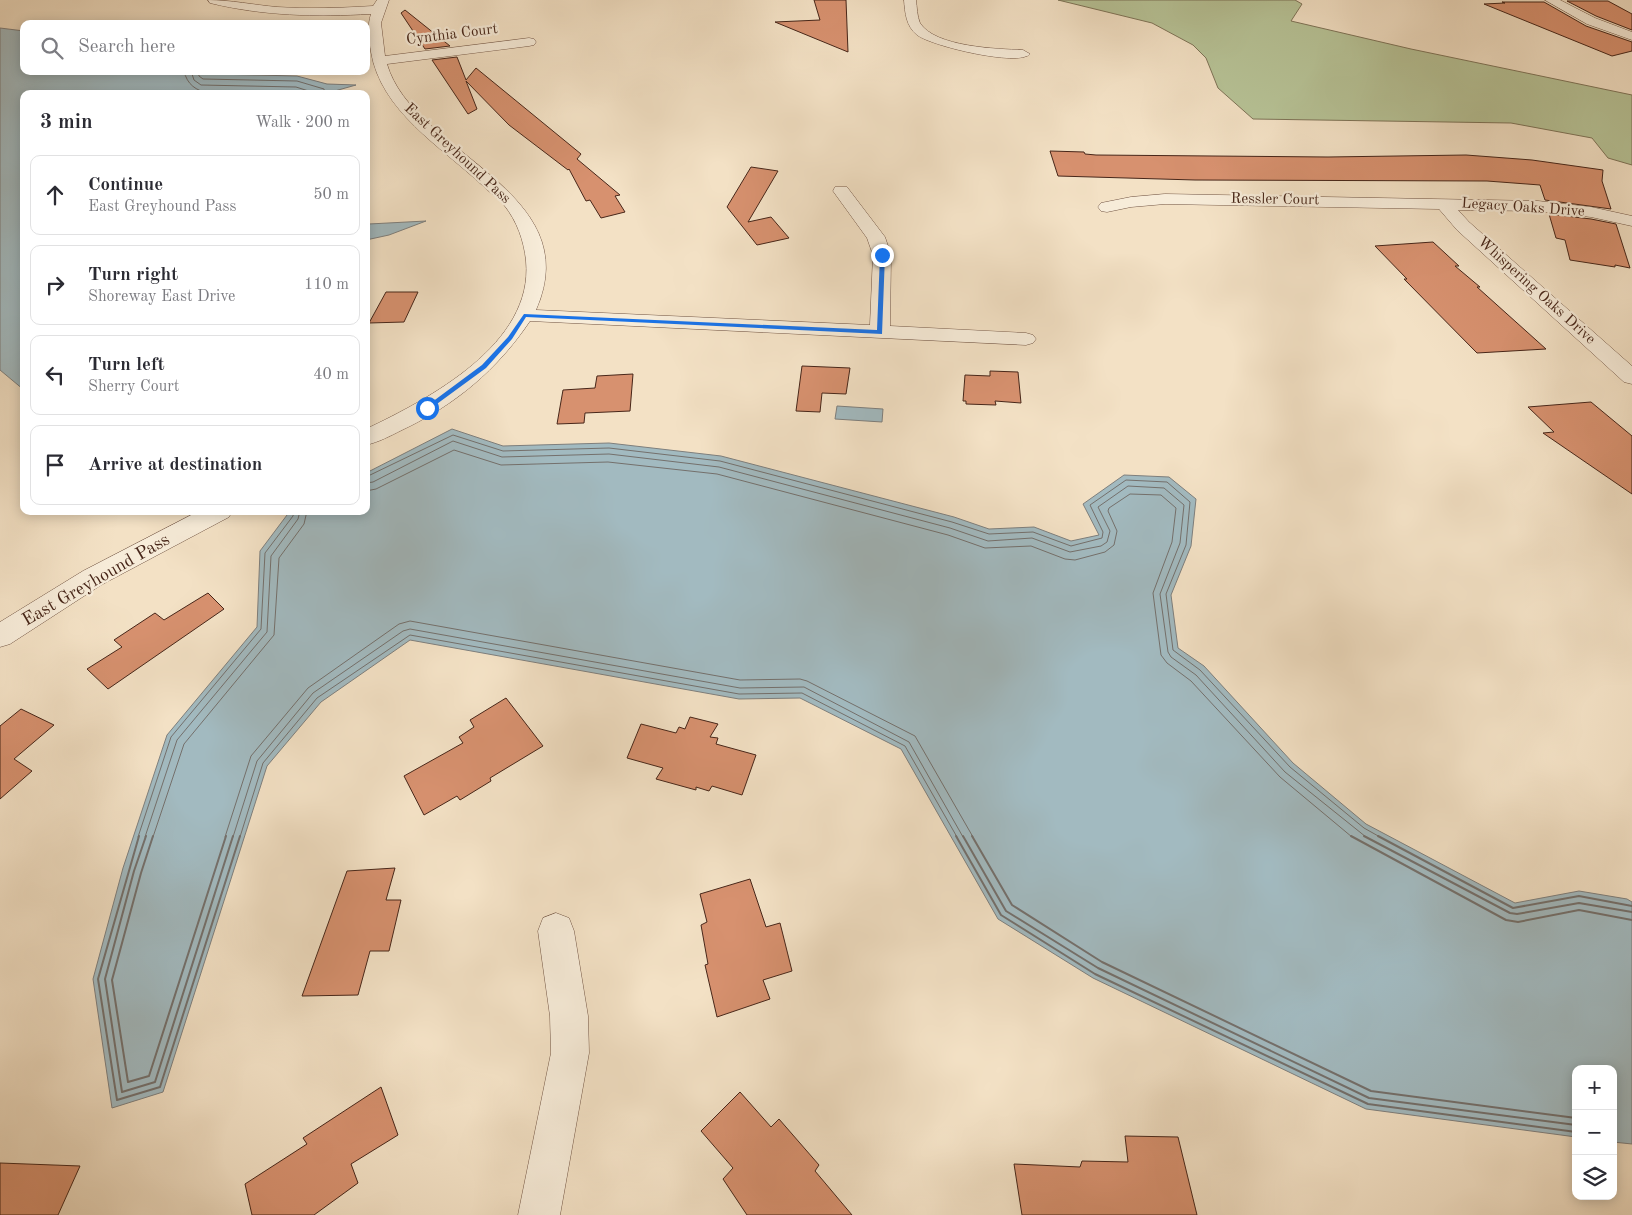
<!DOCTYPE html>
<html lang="en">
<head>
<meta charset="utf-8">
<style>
	:root { --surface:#fff; --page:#f2f2f3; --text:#2b2b33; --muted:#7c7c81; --line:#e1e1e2 }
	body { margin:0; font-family:"Old Standard TT",serif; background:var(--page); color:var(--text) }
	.controls { position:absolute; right:15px; bottom:15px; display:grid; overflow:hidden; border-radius:10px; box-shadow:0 2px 12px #0003 }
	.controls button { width:45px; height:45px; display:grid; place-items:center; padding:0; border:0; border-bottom:1px solid var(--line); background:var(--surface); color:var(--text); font:25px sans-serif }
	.stop { position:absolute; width:15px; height:15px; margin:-11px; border:4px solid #1a73e8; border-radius:50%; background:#fff }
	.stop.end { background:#1a73e8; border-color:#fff; box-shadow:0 1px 5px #0008 }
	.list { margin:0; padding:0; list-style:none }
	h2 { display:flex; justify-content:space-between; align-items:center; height:65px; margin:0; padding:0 20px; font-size:21px }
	h2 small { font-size:16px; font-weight:400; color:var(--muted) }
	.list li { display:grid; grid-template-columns:32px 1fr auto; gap:15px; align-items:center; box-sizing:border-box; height:80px; margin:0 10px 10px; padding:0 10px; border:1px solid var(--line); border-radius:10px }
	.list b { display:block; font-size:19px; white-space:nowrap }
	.list p { margin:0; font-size:16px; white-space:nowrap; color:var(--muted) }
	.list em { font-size:16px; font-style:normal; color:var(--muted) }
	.icon { flex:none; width:28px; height:28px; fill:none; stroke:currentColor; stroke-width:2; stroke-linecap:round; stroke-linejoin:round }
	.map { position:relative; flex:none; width:1632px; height:1215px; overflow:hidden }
	.search { position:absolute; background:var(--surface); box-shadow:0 2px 12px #0003; left:20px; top:20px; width:350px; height:55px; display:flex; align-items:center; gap:12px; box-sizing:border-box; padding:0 18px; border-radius:10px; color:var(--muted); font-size:19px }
	.panel { position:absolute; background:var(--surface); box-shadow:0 2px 12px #0003; left:20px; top:90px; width:350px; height:425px; border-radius:10px }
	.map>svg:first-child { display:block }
</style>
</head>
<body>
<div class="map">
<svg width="1632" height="1215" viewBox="0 0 1632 1215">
	<rect width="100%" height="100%" fill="#f3e1c5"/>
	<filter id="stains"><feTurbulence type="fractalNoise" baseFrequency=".004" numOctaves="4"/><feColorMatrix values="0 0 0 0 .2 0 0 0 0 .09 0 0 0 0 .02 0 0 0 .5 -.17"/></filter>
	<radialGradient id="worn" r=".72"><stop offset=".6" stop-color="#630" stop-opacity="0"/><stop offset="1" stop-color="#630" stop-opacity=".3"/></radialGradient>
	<polygon fill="#b7c397" stroke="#7f7458" points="1058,0 1295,0 1302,4 1291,21 1411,49 1632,95 1632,165 1608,158 1592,138 1511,123 1253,119 1218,88 1206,58 1193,45 1152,23"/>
	<g fill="#a2bac0" stroke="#7e7f7d">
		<polygon points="0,28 24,31 24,71 180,71 212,74 297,76 327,84 356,85 324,94 24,94 24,390 0,370"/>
		<polygon points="426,221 389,235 366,240 366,225 369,224"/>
		<polygon points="837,406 883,409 882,422 835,419"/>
		<polygon points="452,429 503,446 609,443 721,456 954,517 989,529 1034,527 1071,541 1099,535 1083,504 1124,475 1169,477 1196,499 1191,546 1171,595 1178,648 1204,666 1293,763 1366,824 1515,903 1579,891 1627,899 1632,902 1632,1144 1613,1142 1613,1069 1576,1069 1576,1137 1366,1109 1093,978 998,919 901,749 800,698 739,699 410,640 321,702 267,766 163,1092 112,1108 93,979 123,868 167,735 257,627 260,551 290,511 366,511 366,473"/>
	</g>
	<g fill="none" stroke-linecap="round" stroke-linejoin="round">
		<g stroke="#74706c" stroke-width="1">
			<path d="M184 71C190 99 222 94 245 94"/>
			<polyline points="191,71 194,80 201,85 296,87 318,94"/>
			<polyline points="198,71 199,76 203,79 297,81 324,89 325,94"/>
			<polyline points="366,477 453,435 503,451 609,448 720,461 952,522 989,534 1033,532 1071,546 1102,538 1103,532 1090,505 1126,480 1167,482 1190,502 1186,545 1166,594 1173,650 1200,670 1290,767 1364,828 1380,837"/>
			<polyline points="366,483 373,482 453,441 502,457 609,454 719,467 950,528 988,541 1032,538 1070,552 1101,546 1107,542 1110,531 1098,507 1128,486 1164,488 1184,505 1180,543 1160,594 1168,652 1171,657 1196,675 1285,772 1366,837"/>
			<polyline points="366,491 376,489 454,450 501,465 608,462 717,474 948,535 985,548 1031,546 1065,559 1075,560 1105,552 1114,545 1117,531 1108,511 1109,508 1130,494 1161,495 1176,508 1172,542 1153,593 1161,655 1167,663 1191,681 1280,777 1352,837"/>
			<polyline points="138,837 171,737 261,629 265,553 293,516 294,511"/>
			<polyline points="145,837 177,740 267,632 271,556 298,519 300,511"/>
			<polyline points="153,837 184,744 274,635 279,558 304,524 307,511"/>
			<polyline points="225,837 251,756 308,688 399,624 410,621 740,680 800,679 807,681 915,736 973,837"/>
			<polyline points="233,837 257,761 313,693 403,631 410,629 740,688 804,687 909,742 963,837"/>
			<polyline points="240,837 263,763 317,698 410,635 739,694 802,693 905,746 957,837"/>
		</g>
		<g stroke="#74706c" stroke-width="2">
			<polyline points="139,836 98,979 117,1100 160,1087 240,836"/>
			<polyline points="146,836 134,871 105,979 122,1092 155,1082 233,836"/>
			<polyline points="153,836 141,873 112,980 128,1082 149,1076 226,836"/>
			<polyline points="956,836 1001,915 1095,974 1368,1104 1576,1132"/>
			<polyline points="963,836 1006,911 1098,968 1369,1098 1576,1125"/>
			<polyline points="972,836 1012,905 1102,962 1371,1091 1576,1118"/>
			<polyline points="1351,836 1506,920 1518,922 1579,910 1632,920"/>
			<polyline points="1364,836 1510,913 1517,914 1579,903 1632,912"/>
			<polyline points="1378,836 1513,908 1579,896 1632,906"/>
		</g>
	</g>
	<g fill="#d7916f" stroke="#472619">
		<polygon points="814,0 846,0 848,52 775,22 820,20"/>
		<polygon points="1567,1 1608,1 1632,14 1632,30 1596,16"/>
		<polygon points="1502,2 1544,2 1586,26 1632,42 1632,51 1612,56 1484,4 1505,3"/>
		<polygon points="405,10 450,46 425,49 401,13"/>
		<polygon points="457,57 466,80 476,68 581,154 577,159 620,195 615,196 625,212 601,218 590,200 586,201 569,169 568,170 509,125 466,81 477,109 468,114 432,60"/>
		<polygon points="1050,151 1084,152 1085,154 1096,155 1328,157 1466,155 1532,160 1603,170 1602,181 1611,209 1545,200 1540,185 1487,181 1195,180 1058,176"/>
		<polygon points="751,167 778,171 748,222 771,217 789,238 757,245 727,207"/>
		<polygon points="1549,214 1591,219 1616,224 1630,268 1615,265 1615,267 1570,260 1565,240 1556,238"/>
		<polygon points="1433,242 1459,266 1455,266 1480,287 1477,287 1546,349 1477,353 1404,279 1407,279 1375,246"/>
		<polygon points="386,292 418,292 404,322 369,323"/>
		<polygon points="802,366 850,368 846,394 822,393 820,412 796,411"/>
		<polygon points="990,371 1018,372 1021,403 995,401 996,405 966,404 966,401 963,401 965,375 990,376"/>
		<polygon points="633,374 630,411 585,413 584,423 557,424 563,390 595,388 597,376"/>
		<polygon points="1591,402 1632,436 1632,494 1543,433 1554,432 1528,407"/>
		<polygon points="208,593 224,609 108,689 87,669 122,647 114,640 155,613 164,620"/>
		<polygon points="506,698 543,746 490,778 491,781 460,800 457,796 424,815 404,776 463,743 459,737 474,727 470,720"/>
		<polygon points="21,709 54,725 14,759 32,771 0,799 0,726"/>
		<polygon points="690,717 718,724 710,737 718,738 716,744 756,755 742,795 712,786 709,791 696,787 696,790 656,779 663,768 627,758 641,724 676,733 679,727 685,729"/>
		<polygon points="395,868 386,900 401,900 389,951 370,951 358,995 302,996 347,871"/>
		<polygon points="750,879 766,927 780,923 792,971 763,980 770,999 717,1017 705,965 708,964 701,925 707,922 700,894"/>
		<polygon points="381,1087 398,1135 351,1164 358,1183 314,1215 252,1215 245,1184 307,1144 303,1138"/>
		<polygon points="740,1092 771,1127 779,1119 819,1165 815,1171 852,1215 747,1215 723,1179 733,1168 701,1131"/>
		<polygon points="1125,1136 1178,1137 1197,1215 1022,1215 1014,1164 1080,1167 1082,1161 1128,1162"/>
		<polygon points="0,1163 80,1166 58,1215 0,1215"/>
	</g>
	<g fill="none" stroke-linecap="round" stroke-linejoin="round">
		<g stroke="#725544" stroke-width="1">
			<g id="minor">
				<path d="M208 0C231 0 254 5 277 7 309 9 341 8 373 6L377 0H389L381 23 385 56 529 38 534 39 536 42 534 45 529 46 387 64C413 154 589 190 536 310L870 325 873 255 867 238 833 191 835 187H847L885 237 891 255 890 326 1026 333 1033 335 1036 339 1033 343 1026 345 530 321C497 370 455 405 402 430 390 436 379 442 366 445V429C429 399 534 344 526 261 524 241 517 221 504 205 498 198 489 192 482 185 440 146 381 111 371 52 369 39 367 26 371 14 316 17 263 16 210 3Z"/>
				<path d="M904 0H916C917 7 917 16 920 23 935 47 997 49 1023 50L1030 54C1019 67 931 46 917 35 906 26 905 13 904 0Z"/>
				<polygon points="1545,0 1560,0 1595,18 1632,32 1632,40 1587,24"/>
				<polygon points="1165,194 1538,201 1591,207 1632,216 1632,226 1591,217 1538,211 1458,210 1469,222 1632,366 1632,384 1624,382 1457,230 1439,209 1165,204 1131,207 1107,212 1101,211 1098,207 1101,203 1131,197"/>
				<polygon points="199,511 232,511 229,517 101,585 10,644 0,647 0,622 83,571"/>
				<polygon points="556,913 569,918 574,931 588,1016 589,1053 560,1215 518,1215 551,1053 550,1016 538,931 543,918"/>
			</g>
		</g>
		<use href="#minor" fill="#f7ecd9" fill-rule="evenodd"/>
	</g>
	<polygon fill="#1a73e8" points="882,254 885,255 882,334 526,317 512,339 486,368 430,409 424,408 482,365 508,337 524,314 877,330 880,255"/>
	<g text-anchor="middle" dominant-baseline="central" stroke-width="4.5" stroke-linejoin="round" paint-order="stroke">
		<g font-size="15" fill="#472619" stroke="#f7ecd9">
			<text transform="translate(452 35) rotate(-7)">Cynthia Court</text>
			<text transform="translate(457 154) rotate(43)">East Greyhound Pass</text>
			<text transform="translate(1275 200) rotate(1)">Ressler Court</text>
			<text transform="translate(1523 208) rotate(4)">Legacy Oaks Drive</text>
			<text transform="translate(1536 291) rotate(42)">Whispering Oaks Drive</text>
		</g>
		<g font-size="18" fill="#472619" stroke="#f7ecd9">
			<text transform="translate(96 580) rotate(-30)">East Greyhound Pass</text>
		</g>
	</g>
	<rect width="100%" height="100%" filter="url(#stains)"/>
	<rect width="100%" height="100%" fill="url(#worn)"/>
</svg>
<div class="controls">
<button>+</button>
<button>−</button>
<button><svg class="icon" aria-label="layers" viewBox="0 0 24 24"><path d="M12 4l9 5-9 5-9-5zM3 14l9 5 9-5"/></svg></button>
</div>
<div class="stop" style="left:427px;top:408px"></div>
<div class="stop end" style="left:882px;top:255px"></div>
<div class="search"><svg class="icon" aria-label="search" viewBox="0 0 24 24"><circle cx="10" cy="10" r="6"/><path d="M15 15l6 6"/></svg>Search here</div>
<section class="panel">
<h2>3 min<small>Walk · 200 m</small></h2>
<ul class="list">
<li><svg class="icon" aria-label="ahead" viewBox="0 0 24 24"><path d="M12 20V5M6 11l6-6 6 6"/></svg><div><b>Continue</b><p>East Greyhound Pass</p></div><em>50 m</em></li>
<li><svg class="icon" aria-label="right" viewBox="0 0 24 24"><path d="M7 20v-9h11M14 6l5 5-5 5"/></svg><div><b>Turn right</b><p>Shoreway East Drive</p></div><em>110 m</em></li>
<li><svg class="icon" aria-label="left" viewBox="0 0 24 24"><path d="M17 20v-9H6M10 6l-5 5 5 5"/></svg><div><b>Turn left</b><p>Sherry Court</p></div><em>40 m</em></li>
<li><svg class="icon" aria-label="arrive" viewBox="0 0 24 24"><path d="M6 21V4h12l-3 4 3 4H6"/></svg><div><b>Arrive at destination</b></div></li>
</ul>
</section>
</div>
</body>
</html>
